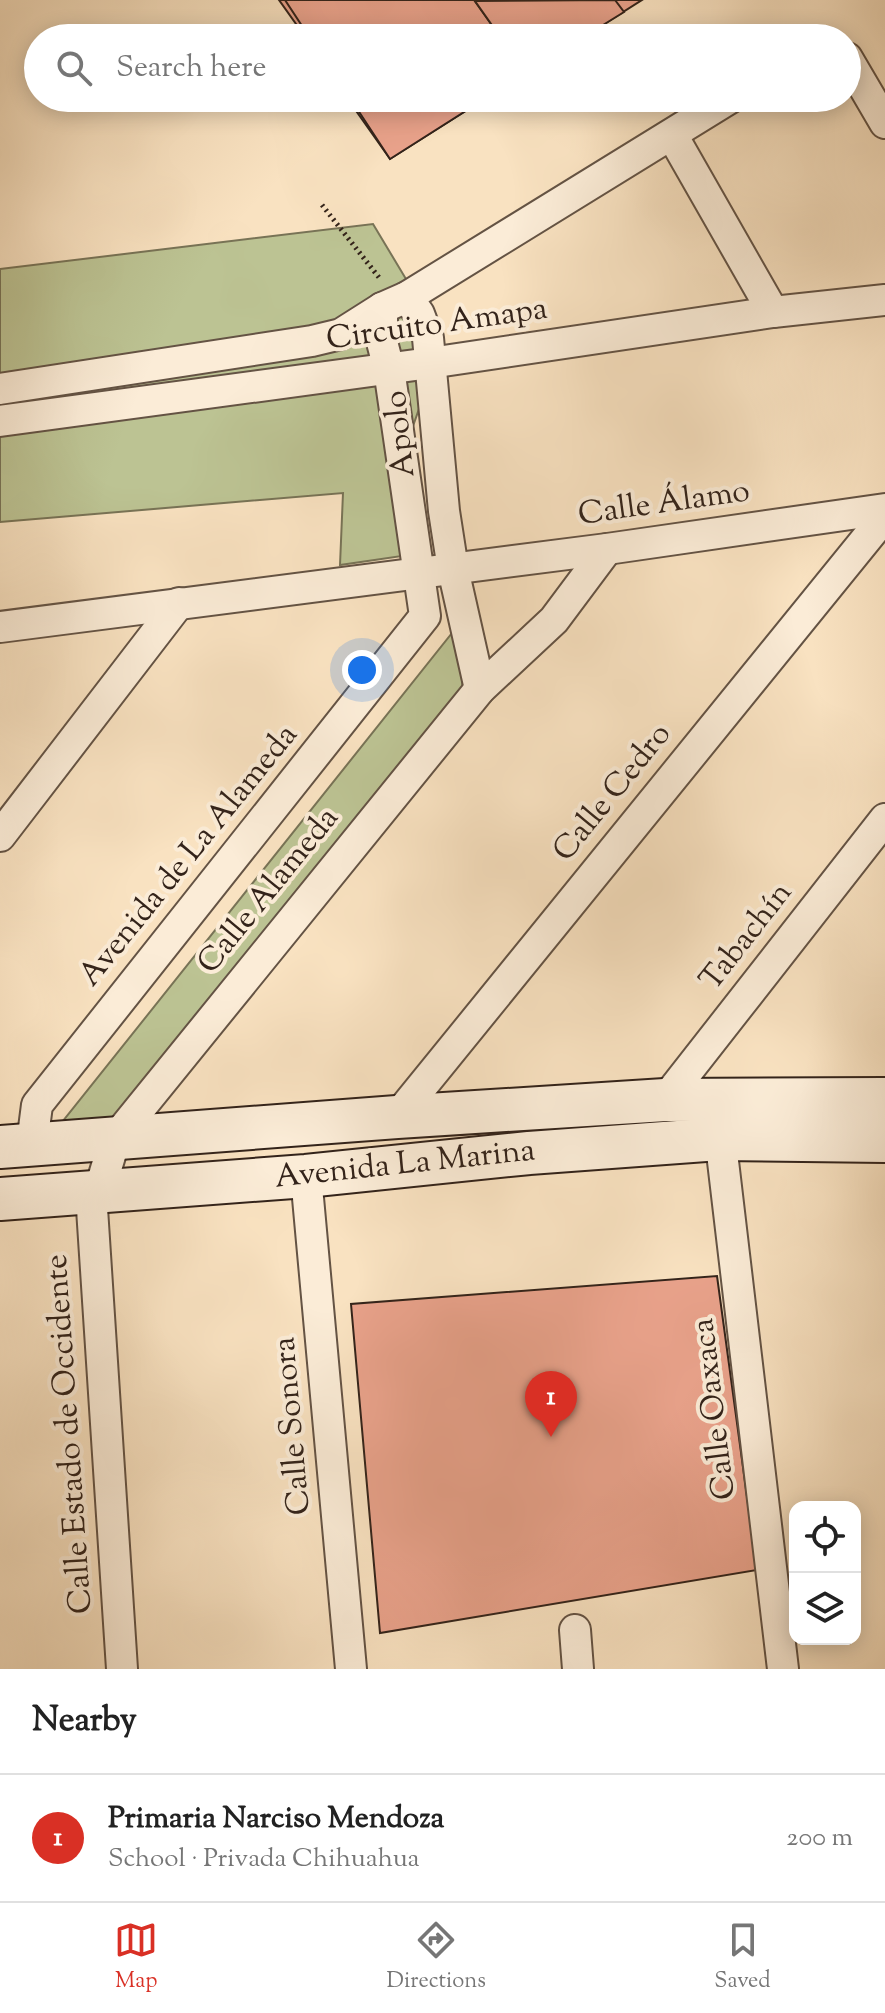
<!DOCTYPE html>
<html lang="en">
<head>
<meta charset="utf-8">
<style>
	:root { --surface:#fff; --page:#f2f2f2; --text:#222; --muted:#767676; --line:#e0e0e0; --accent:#d93025 }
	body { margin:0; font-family:"Sorts Mill Goudy",serif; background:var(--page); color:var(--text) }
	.controls { position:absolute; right:24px; bottom:24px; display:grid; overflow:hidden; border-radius:16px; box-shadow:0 4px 20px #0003 }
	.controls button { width:72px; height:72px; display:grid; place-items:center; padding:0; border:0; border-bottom:2px solid var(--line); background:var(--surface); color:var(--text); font:40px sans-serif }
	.you { position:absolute; left:362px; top:670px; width:28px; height:28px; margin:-20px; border:6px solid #fff; border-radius:50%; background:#1a73e8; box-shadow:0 0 0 12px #1a73e833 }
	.badge { display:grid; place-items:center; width:52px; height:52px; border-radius:50%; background:var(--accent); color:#fff; font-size:26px; font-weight:700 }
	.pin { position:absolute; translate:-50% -66px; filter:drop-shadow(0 2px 4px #0008) }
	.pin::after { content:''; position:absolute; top:42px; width:28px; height:24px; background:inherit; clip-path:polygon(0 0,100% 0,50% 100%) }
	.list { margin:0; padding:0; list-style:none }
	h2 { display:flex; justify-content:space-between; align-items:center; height:104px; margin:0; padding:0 32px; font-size:34px }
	h2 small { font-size:26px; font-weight:400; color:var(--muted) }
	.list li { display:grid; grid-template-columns:52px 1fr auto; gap:24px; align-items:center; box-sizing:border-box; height:128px; padding:0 32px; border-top:2px solid var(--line) }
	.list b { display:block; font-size:30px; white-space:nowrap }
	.list p { margin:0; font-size:26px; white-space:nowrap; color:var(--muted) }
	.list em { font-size:26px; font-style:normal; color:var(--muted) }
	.icon { flex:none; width:44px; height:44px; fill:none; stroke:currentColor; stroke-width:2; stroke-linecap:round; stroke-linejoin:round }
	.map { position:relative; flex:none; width:885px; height:1669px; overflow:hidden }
	.search { position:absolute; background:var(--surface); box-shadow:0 4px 20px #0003; left:24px; right:24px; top:24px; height:88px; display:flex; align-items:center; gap:20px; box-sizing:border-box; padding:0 28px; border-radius:44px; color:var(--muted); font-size:30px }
	.sheet { height:232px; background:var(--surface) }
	nav { display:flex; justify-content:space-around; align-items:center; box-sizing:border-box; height:112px; border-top:2px solid var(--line); background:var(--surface); font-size:22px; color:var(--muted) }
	nav a { display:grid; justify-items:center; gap:4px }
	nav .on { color:var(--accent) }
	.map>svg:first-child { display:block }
</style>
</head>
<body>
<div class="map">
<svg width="885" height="1669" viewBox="0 0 885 1669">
	<rect width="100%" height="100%" fill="#f9e2c1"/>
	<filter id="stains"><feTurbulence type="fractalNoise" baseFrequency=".0025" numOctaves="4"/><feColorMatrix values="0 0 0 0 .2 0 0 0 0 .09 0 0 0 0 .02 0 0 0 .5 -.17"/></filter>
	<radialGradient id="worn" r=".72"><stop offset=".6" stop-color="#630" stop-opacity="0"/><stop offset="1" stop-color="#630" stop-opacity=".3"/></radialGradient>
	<g fill="#bcc393" stroke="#787356" stroke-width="2">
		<polygon points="373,224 409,284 420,406 405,449 409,555 340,565 343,493 0,522 0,269"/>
		<polygon points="456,628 463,689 116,1125 63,1121"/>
	</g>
	<g fill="#e9a28b" stroke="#33231a" stroke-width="2">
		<polygon points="279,0 642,0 582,38 306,38"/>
		<polygon points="285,0 474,0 501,38 310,38"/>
		<polygon points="615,0 624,12 582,38 501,38 475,1"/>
		<polygon points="347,98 486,98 390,159"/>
		<polygon points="350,98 486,98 390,159"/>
		<polygon points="717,1276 757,1570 380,1633 351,1304"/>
	</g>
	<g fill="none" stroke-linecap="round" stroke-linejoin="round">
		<g stroke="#645344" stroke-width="34">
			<g id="minor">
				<polyline points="847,58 885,123"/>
				<polyline points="672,135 773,312"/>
				<polyline points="407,297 419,314 428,338 444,511 453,569 480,689"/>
				<polyline points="0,389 312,341 341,334 382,308 407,297 730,98"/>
				<polyline points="0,421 430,363 773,312 885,300"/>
				<polyline points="0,627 607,549 885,509"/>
				<polyline points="0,836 179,603"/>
				<polyline points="665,1100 885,819"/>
				<polyline points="397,1117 885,516"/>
				<polyline points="718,1119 783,1669"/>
				<polyline points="32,1144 37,1105 425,616 389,369 382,342 382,308"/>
				<polyline points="306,1176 351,1669"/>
				<polyline points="575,1630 578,1669"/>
				<polyline points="122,1669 91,1193 103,1179 115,1139 480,689 554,620 607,549"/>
			</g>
		</g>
		<g stroke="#33231a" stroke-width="46">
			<g id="secondary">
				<polyline points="0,1147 397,1117 665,1100 885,1099"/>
				<polyline points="0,1199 306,1176 529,1153 719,1139 885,1141"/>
			</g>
		</g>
		<polyline stroke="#33231a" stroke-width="5" stroke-dasharray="2 4" stroke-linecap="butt" points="322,205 381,280"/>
		<use href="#minor" stroke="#fbecd7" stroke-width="30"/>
		<use href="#secondary" stroke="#fbecd7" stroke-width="42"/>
	</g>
	<g text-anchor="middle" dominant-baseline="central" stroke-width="8" stroke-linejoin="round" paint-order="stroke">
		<g font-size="32" fill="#33231a" stroke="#fbecd7">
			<text transform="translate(437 325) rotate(-8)">Circuito Amapa</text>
			<text transform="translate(401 434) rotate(-96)">Apolo</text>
			<text transform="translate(664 504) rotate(-8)">Calle Álamo</text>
			<text transform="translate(613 793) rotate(-51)">Calle Cedro</text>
			<text transform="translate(189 856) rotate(-51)">Avenida de La Alameda</text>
			<text transform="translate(269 891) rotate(-51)">Calle Alameda</text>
			<text transform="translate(747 937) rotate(-52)">Tabachín</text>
			<text transform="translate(405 1165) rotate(-6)">Avenida La Marina</text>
			<text transform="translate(715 1409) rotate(-97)">Calle Oaxaca</text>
			<text transform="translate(293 1426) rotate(-95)">Calle Sonora</text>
			<text transform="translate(70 1434) rotate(-94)">Calle Estado de Occidente</text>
		</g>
	</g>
	<rect width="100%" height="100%" filter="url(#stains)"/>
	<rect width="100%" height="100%" fill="url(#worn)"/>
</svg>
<div class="controls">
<button><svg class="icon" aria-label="locate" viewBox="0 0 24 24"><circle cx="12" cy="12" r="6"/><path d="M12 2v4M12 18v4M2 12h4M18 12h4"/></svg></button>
<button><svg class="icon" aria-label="layers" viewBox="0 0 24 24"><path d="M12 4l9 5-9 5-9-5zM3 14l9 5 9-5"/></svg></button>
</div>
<div class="you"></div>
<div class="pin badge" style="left:551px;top:1437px">1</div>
<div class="search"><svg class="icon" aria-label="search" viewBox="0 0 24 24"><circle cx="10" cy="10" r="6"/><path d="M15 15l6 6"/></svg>Search here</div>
</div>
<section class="sheet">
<h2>Nearby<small></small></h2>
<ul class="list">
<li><span class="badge">1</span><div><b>Primaria Narciso Mendoza</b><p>School · Privada Chihuahua</p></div><em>200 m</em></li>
</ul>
</section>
<nav>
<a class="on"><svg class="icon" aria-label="map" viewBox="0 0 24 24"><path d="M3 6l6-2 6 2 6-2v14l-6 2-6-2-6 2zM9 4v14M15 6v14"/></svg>Map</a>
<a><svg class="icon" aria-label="directions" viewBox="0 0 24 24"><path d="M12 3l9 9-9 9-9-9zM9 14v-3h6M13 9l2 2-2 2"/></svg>Directions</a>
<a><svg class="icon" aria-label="saved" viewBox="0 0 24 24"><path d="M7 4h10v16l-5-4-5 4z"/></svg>Saved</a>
</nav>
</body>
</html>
